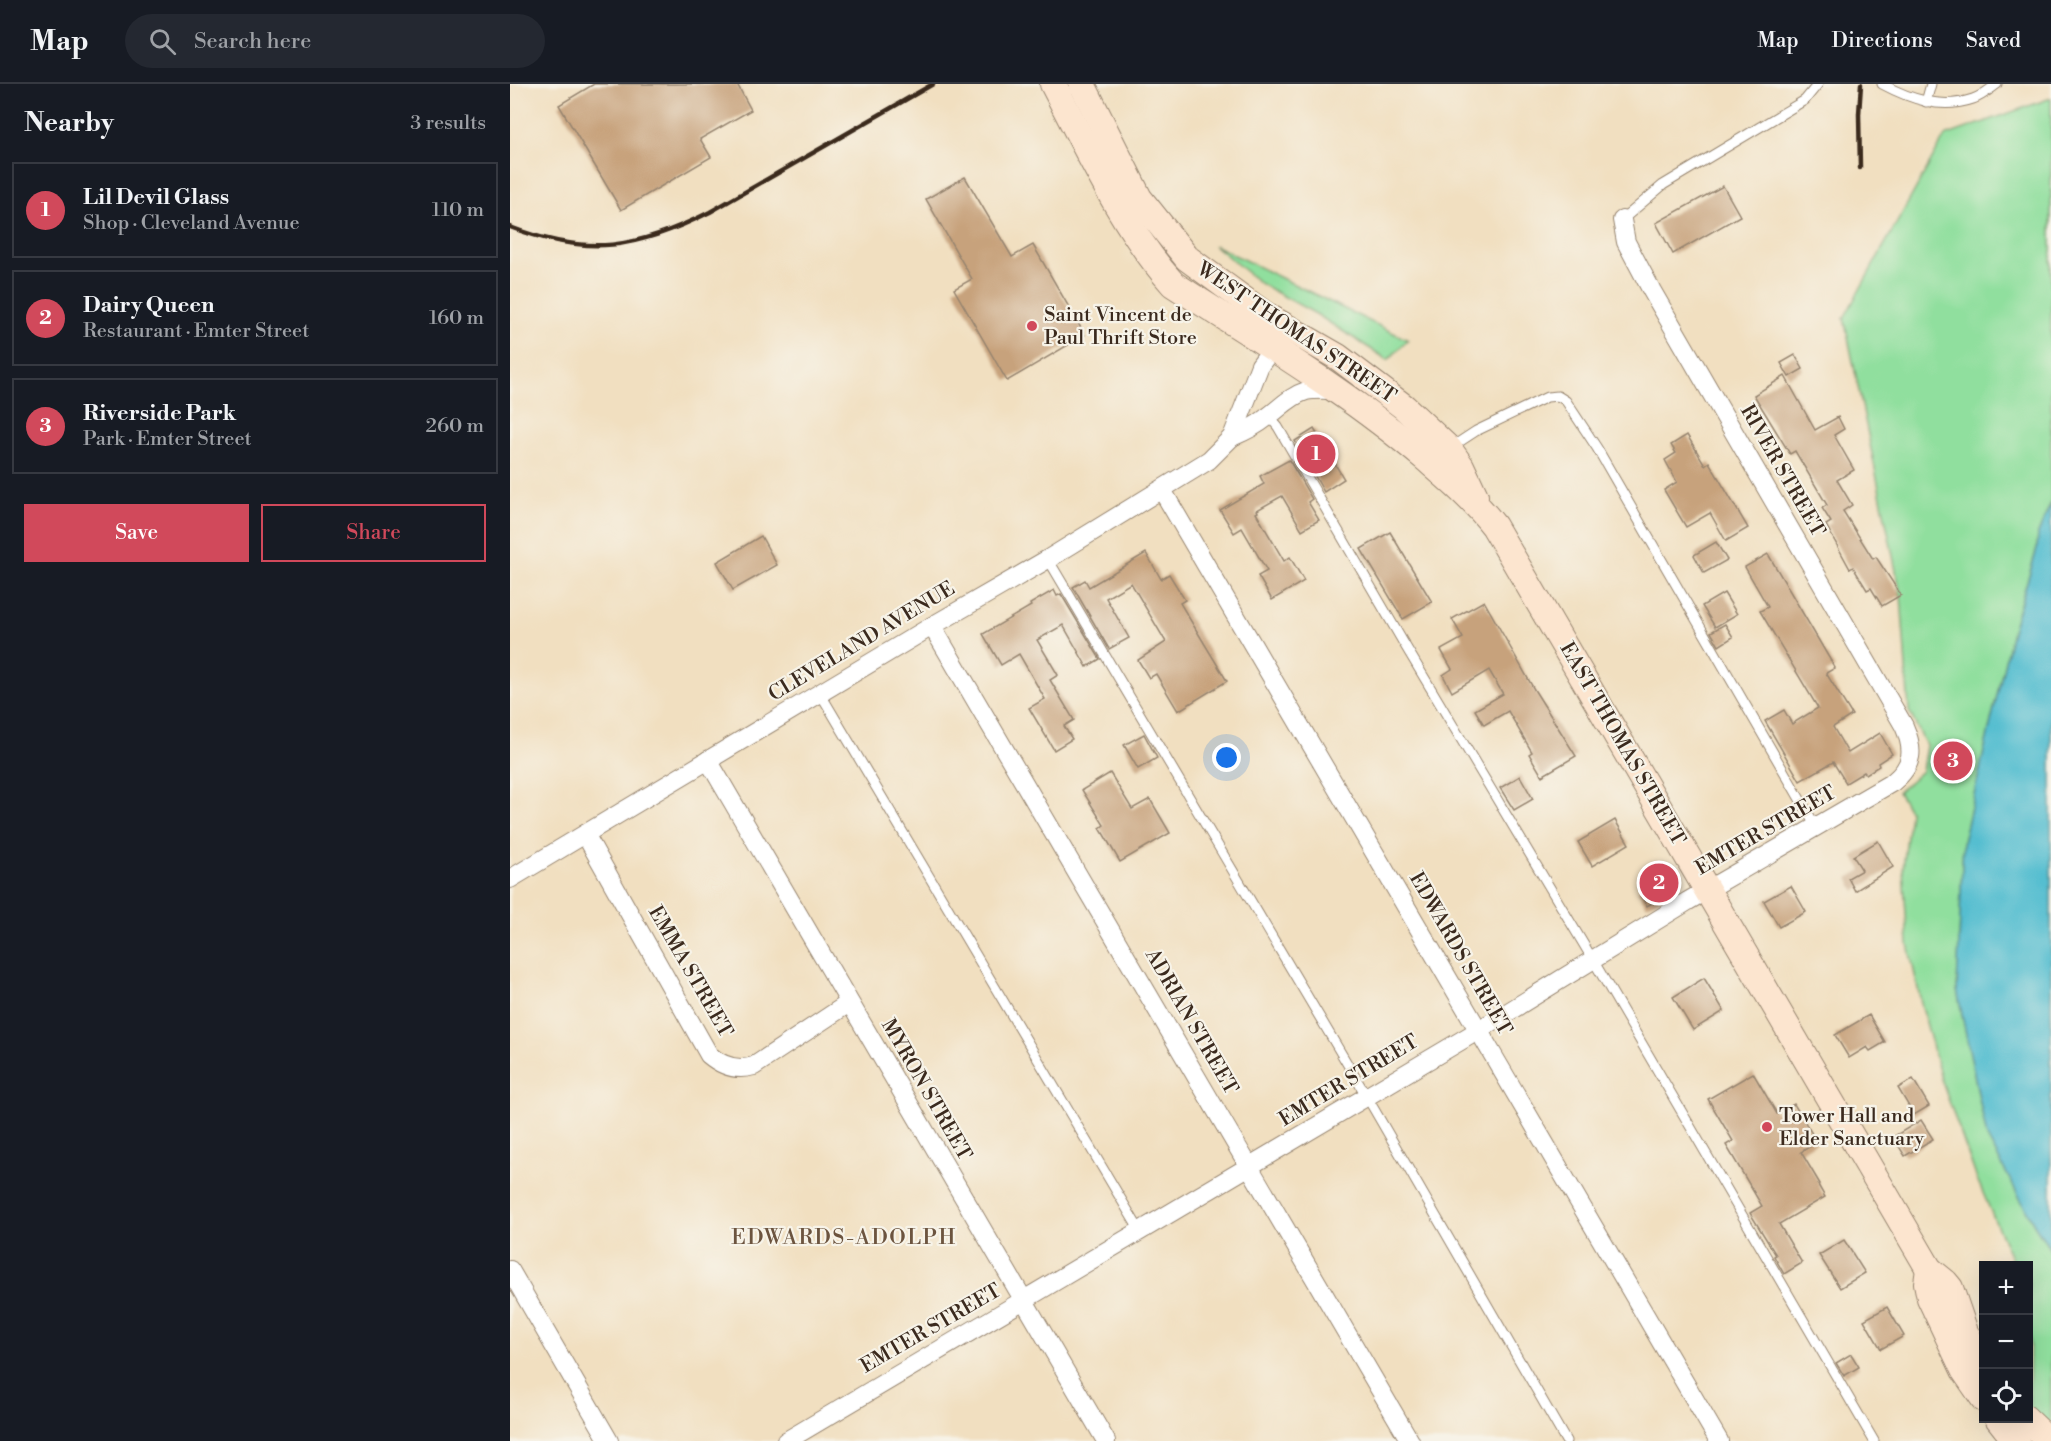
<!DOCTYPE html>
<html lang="en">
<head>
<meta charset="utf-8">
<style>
	:root { --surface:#171b24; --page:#242831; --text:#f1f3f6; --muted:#9ea1a6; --line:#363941; --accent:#d1495b }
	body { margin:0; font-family:"Libre Bodoni",serif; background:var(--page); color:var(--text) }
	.controls { position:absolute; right:18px; bottom:18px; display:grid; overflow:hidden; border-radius:0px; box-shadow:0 6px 24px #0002 }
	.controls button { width:54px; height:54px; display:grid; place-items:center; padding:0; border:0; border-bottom:2px solid var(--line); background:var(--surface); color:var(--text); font:30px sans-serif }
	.you { position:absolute; left:717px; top:674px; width:21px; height:21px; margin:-15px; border:4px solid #fff; border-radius:50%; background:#1a73e8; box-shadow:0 0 0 9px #1a73e833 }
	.badge { display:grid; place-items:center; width:39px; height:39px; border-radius:50%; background:var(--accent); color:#fff; font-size:20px; font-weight:700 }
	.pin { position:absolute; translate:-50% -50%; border:3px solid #fff; box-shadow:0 2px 6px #0006 }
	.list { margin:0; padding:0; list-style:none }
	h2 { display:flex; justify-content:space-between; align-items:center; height:78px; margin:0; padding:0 24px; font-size:26px }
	h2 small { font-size:20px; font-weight:400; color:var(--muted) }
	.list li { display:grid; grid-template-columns:39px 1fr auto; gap:18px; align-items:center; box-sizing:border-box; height:96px; margin:0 12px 12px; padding:0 12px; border:2px solid var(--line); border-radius:0px }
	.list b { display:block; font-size:22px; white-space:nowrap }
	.list p { margin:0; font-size:20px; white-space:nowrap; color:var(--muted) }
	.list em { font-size:20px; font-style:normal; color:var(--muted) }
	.actions { display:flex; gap:12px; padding:18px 24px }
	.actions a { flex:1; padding:14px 0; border:2px solid var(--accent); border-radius:0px; text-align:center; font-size:21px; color:var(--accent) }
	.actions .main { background:var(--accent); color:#fff }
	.icon { flex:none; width:33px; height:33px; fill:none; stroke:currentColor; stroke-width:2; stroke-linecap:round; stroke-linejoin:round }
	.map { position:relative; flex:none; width:1541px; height:1357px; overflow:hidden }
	header { display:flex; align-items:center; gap:36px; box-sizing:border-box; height:84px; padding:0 30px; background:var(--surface); border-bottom:2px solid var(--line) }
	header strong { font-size:28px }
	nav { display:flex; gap:33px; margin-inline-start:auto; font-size:21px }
	.search { width:420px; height:54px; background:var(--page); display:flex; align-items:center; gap:15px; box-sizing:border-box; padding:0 21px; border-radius:33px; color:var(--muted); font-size:22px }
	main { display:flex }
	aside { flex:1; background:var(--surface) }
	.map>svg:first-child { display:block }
</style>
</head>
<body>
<header>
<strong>Map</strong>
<div class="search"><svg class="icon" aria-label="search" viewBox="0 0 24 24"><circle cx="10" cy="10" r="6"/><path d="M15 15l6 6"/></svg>Search here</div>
<nav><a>Map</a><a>Directions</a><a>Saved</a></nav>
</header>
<main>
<aside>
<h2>Nearby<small>3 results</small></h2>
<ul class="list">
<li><span class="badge">1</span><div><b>Lil Devil Glass</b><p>Shop · Cleveland Avenue</p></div><em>110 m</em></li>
<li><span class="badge">2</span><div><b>Dairy Queen</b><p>Restaurant · Emter Street</p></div><em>160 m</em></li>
<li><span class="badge">3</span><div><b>Riverside Park</b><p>Park · Emter Street</p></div><em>260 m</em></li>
</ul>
<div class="actions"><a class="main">Save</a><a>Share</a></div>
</aside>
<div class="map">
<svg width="1541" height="1357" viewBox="0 0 1541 1357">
	<rect width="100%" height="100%" fill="#f7f3e8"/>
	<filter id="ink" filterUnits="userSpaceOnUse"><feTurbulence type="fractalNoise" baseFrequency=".0167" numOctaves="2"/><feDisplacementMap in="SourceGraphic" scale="12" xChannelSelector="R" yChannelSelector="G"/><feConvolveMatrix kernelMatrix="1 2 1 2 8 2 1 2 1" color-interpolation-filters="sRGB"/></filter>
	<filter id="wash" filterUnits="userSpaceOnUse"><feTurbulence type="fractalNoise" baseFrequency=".008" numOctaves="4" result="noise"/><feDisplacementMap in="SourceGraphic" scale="24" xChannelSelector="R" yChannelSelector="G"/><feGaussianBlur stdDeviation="1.35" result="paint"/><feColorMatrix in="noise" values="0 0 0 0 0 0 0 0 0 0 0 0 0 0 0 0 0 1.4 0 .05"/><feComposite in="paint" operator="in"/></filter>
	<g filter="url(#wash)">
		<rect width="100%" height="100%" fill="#f1dfc0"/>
		<g fill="#90df9e" stroke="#66845e" stroke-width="1.5">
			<polygon points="1541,14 1541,419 1528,450 1527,465 1502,547 1453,758 1447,906 1477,1053 1524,1140 1541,1167 1541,1348 1519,1328 1520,1242 1518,1182 1504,1181 1467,1095 1431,995 1412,923 1398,860 1393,785 1400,728 1388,708 1412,687 1416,661 1399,627 1391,511 1334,234 1435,52"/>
			<polygon points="704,161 898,256 878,276 806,230 751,200"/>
		</g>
		<polygon fill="#54bed0" stroke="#487477" stroke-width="1.5" points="1541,419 1541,1167 1524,1140 1477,1053 1447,906 1453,758 1502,547 1527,465 1528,450"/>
		<g id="blocks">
			<g fill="#c7a27c">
				<polygon points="84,0 227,0 241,26 190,55 201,73 111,126 49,21"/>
				<polygon points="455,93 502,173 523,161 575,251 497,297 444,205 462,195 416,115"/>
				<polygon points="1213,102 1230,132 1163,170 1146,139"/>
				<polygon points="1285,271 1293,285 1279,293 1271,279"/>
				<polygon points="1275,292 1305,346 1328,333 1334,345 1324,351 1344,386 1327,396 1342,421 1333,427 1363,475 1366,473 1391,511 1372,522 1361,504 1357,506 1343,483 1340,485 1316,441 1321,438 1312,424 1317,421 1285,367 1280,370 1244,311"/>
				<polygon points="804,345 834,395 814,408 785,357"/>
				<polygon points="1177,351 1195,381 1199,378 1238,444 1216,457 1200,429 1176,443 1154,406 1167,398 1155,376 1166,369 1161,361"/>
				<polygon points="779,376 802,415 798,418 809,436 792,446 772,412 747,426 748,428 746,429 774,477 780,473 794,497 762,516 748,492 757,487 732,444 724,449 710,426 754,400 750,392"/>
				<polygon points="880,448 922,518 893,535 851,465"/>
				<polygon points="251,452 267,481 223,506 207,478"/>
				<polygon points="1206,458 1217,476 1194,489 1184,471"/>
				<polygon points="636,469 651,495 659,490 675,516 670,519 717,597 668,627 646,590 639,594 628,576 656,558 621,499 596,514 619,554 599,565 563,503 575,496 579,503"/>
				<polygon points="1258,470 1325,584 1316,589 1342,631 1323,643 1338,669 1370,649 1382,670 1368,679 1369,682 1356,690 1354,688 1336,699 1323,678 1290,697 1255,637 1274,626 1282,640 1308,624 1250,527 1258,523 1235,483"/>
				<polygon points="544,506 547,512 551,510 590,575 577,583 553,541 527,556 548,591 540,596 564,636 554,642 562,655 544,666 519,624 535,615 509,570 491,581 473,550 521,522 520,520"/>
				<polygon points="1214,509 1227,530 1205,543 1192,522"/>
				<polygon points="974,517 1025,607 1066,672 1032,692 1019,670 1022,668 998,627 974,641 965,626 993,610 979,586 942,608 933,591 942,585 931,566 953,554 942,535"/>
				<polygon points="1215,540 1223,553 1209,562 1201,548"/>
				<polygon points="634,650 647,674 628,685 614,661"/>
				<polygon points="600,689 622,725 640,715 660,749 610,778 590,744 594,741 572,706"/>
				<polygon points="1010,692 1023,715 1004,726 990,704"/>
				<polygon points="1105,736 1119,760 1082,782 1068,758"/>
				<polygon points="1368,757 1383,783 1345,807 1338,794 1352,786 1343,772"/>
				<polygon points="1154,791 1163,807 1137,822 1128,806"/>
				<polygon points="1281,802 1296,828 1269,843 1254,817"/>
				<polygon points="1194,894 1214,927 1183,946 1163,913"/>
				<polygon points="1359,931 1375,958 1360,967 1357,963 1339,974 1325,951"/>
				<polygon points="1243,989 1267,1030 1284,1020 1307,1058 1291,1068 1310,1100 1308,1101 1315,1113 1269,1140 1292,1179 1274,1190 1264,1172 1266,1171 1240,1129 1252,1122 1216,1061 1223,1057 1198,1015"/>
				<polygon points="1403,995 1419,1022 1404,1031 1388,1004"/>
				<polygon points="1411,1036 1423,1055 1395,1072 1383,1053"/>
				<polygon points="1334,1156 1355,1189 1330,1204 1309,1171"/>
				<polygon points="1377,1223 1394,1252 1371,1265 1354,1236"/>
				<polygon points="1341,1270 1349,1283 1334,1292 1326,1279"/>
			</g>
		</g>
	</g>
	<g filter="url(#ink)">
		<use href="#blocks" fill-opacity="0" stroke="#96846f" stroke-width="1.5"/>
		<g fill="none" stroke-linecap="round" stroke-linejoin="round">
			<g stroke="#96846f" stroke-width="11">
				<g id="lane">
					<path d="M1372 0C1400 15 1431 26 1463 15 1472 12 1480 5 1487 0"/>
					<polyline points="1416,18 1421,0"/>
					<polyline points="1112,136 1153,101 1295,16 1308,0"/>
					<polyline points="759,332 768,343 893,558 1083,876 1364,1357"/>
					<polyline points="940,364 966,347 1037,313 1048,312 1056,317 1087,364 1306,743"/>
					<polyline points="538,475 857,1013 1056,1357"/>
					<polyline points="310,609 630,1147"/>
				</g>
			</g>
			<g stroke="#96846f" stroke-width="20">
				<g id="street">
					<path d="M722 353C734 348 746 342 756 334 769 325 780 312 796 307 805 305 816 306 825 306"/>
					<polyline points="652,406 1209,1357"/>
					<polyline points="422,542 900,1357"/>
					<polyline points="198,676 596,1357"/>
					<path d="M75 750 199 971C212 982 227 987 244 982L339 919"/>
					<polyline points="0,795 422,542 538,475 699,376 722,353 750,281 770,254"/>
					<polyline points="0,1186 99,1357"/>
					<path d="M276 1357 969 946 1178 817 1383 698C1404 681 1404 665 1394 642L1142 207 1116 158 1112 136"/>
				</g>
			</g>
			<g stroke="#96846f" stroke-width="28">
				<g id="secondary">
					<path d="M543 0C578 67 613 144 663 200 749 256 838 308 916 375 940 396 965 417 984 442L1419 1185 1435 1198 1440 1204 1455 1248 1474 1281"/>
					<polyline points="572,0 629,114 677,174 755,231 828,273 894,323 939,365 951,382 965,412"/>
					<polyline points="1419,1185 1417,1199 1420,1214 1454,1286 1474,1315"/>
					<polyline points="1488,1334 1506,1357"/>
					<polyline points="1515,1334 1539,1357"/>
				</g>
			</g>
			<use href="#lane" stroke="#fff" stroke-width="9"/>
			<use href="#street" stroke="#fff" stroke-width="18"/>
			<use href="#secondary" stroke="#fce5cf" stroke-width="26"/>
			<g stroke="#3b2a1e" stroke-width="4.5">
				<polyline points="1350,84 1349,30 1351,0"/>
				<path d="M0 143C78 173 127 165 200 128L423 0"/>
			</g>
		</g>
	</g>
	<g fill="#d1495b" stroke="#f7f3e8" stroke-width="2">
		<circle cx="522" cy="242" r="6"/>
		<circle cx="1257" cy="1043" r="6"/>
	</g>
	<g text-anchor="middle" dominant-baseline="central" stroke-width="4.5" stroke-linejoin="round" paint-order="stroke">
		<g font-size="20" fill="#3b2a1e" stroke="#f7f3e8" text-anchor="start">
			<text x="534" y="231">Saint Vincent de<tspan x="534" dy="23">Paul Thrift Store</tspan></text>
			<text x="1269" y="1032">Tower Hall and<tspan x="1269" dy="23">Elder Sanctuary</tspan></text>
		</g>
		<g font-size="20" fill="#3b2a1e" stroke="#f7f3e8">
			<text transform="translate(786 249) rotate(34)">WEST THOMAS STREET</text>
			<text transform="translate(1272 387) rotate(60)">RIVER STREET</text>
			<text transform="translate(352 558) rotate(-31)">CLEVELAND AVENUE</text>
			<text transform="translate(1112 660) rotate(60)">EAST THOMAS STREET</text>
			<text transform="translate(1256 747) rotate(-30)">EMTER STREET</text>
			<text transform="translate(950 870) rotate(60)">EDWARDS STREET</text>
			<text transform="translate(180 888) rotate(60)">EMMA STREET</text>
			<text transform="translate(681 938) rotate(60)">ADRIAN STREET</text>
			<text transform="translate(839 997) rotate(-31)">EMTER STREET</text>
			<text transform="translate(416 1006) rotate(60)">MYRON STREET</text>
			<text transform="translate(421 1245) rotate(-30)">EMTER STREET</text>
		</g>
		<g font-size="21" letter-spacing="1.5" fill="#6c543f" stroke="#f7f3e8">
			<text x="334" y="1154">EDWARDS-ADOLPH</text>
		</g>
	</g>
</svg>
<div class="controls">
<button>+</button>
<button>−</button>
<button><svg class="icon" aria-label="locate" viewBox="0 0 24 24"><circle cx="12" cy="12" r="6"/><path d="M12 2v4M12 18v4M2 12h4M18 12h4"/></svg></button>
</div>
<div class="you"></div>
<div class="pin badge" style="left:806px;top:370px">1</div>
<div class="pin badge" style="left:1149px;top:799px">2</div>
<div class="pin badge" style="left:1443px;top:677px">3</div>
</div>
</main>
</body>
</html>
